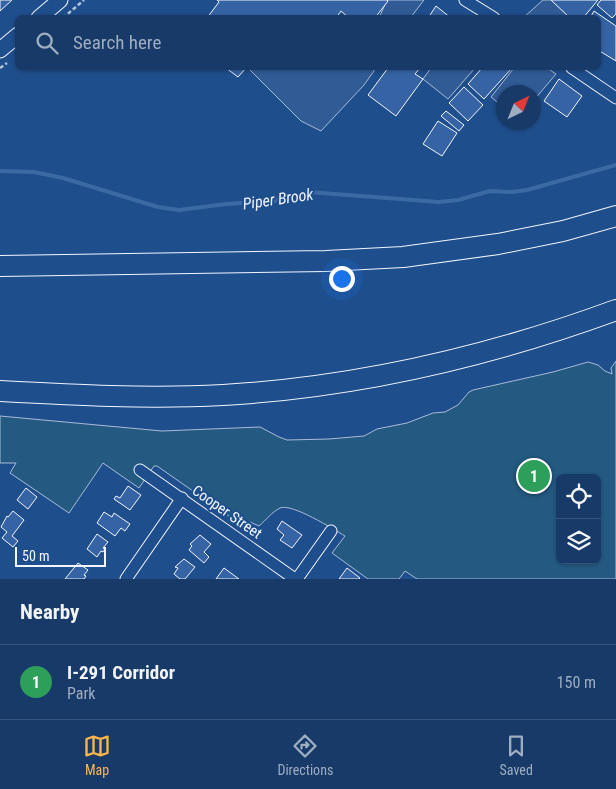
<!DOCTYPE html>
<html lang="en">
<head>
<meta charset="utf-8">
<style>
	:root { --surface:#173a69; --page:#244571; --text:#f1f3f6; --muted:#9eadc0; --line:#36547d; --accent:#ffb74d }
	body { margin:0; font-family:"Roboto Condensed",sans-serif; background:var(--page); color:var(--text) }
	.controls { position:absolute; right:15px; bottom:15px; display:grid; overflow:hidden; border-radius:8px; box-shadow:0 1px 4px #0004 }
	.controls button { width:45px; height:45px; display:grid; place-items:center; padding:0; border:0; border-bottom:1px solid var(--line); background:var(--surface); color:var(--text); font:25px sans-serif }
	.compass { position:absolute; left:496px; top:85px; width:45px; height:45px; border-radius:50%; background:var(--surface); box-shadow:0 1px 4px #0004; rotate:43deg }
	.scale { position:absolute; left:15px; bottom:12px; width:91px; box-sizing:border-box; padding-left:5px; border:2px solid #f2f6ff; border-top:0; font-size:14px; line-height:18px; white-space:nowrap; color:#f2f6ff; -webkit-text-stroke:4px #1f4e8c; paint-order:stroke }
	.you { position:absolute; left:341px; top:278px; width:18px; height:18px; margin:-12px; border:4px solid #fff; border-radius:50%; background:#1a73e8; box-shadow:0 0 0 8px #1a73e833 }
	.badge { display:grid; place-items:center; width:32px; height:32px; border-radius:50%; background:var(--accent); color:#fff; font-size:16px; font-weight:700 }
	.pin { position:absolute; translate:-50% -50%; border:2px solid #fff; box-shadow:0 1px 5px #0006 }
	.list { margin:0; padding:0; list-style:none }
	h2 { display:flex; justify-content:space-between; align-items:center; height:65px; margin:0; padding:0 20px; font-size:21px }
	h2 small { font-size:16px; font-weight:400; color:var(--muted) }
	.list li { display:grid; grid-template-columns:32px 1fr auto; gap:15px; align-items:center; box-sizing:border-box; height:75px; padding:0 20px; border-top:1px solid var(--line) }
	.list b { display:block; font-size:19px; white-space:nowrap }
	.list p { margin:0; font-size:16px; white-space:nowrap; color:var(--muted) }
	.list em { font-size:16px; font-style:normal; color:var(--muted) }
	.icon { flex:none; width:28px; height:28px; fill:none; stroke:currentColor; stroke-width:2; stroke-linecap:round; stroke-linejoin:round }
	.map { position:relative; flex:none; width:616px; height:579px; overflow:hidden }
	.search { position:absolute; background:var(--surface); box-shadow:0 1px 4px #0004; left:15px; right:15px; top:15px; height:55px; display:flex; align-items:center; gap:12px; box-sizing:border-box; padding:0 18px; border-radius:8px; color:var(--muted); font-size:19px }
	.sheet { height:140px; background:var(--surface) }
	nav { display:flex; justify-content:space-around; align-items:center; box-sizing:border-box; height:70px; border-top:1px solid var(--line); background:var(--surface); font-size:14px; color:var(--muted) }
	nav a { display:grid; justify-items:center; gap:2px }
	nav .on { color:var(--accent) }
	.map>svg:first-child { display:block }
</style>
</head>
<body>
<div class="map">
<svg width="616" height="579" viewBox="0 0 616 579">
	<rect width="100%" height="100%" fill="#1f4e8c"/>
	<path fill="#245a82" stroke="#a8bbd7" fill-rule="evenodd" d="M616 361V579H417L405 571 399 579H368L332 553 345 536C333 529 292 503 280 508 272 512 266 520 259 526L250 522 246 528 157 466H154L139 488 103 463 69 513 10 473 16 463H0V416L162 431 260 427 279 437 287 440 329 439 364 436 377 429 407 423 433 413 445 412 458 405 469 392 473 390 553 372 588 362 598 365 605 371 612 374 611 368ZM560 478H597V560H560Z"/>
	<g fill="#305b95" stroke="#a8bbd7">
		<polygon points="387,0 424,0 411,17 379,18"/>
		<polygon points="543,0 551,0 570,17 523,18"/>
		<polygon points="248,68 376,68 364,85 321,131 301,121"/>
		<polygon points="431,68 475,68 448,99 423,79"/>
		<polygon points="514,68 547,68 556,74 534,100 534,92 504,92 503,107 491,97"/>
	</g>
	<g fill="none" stroke-linecap="round" stroke-linejoin="round">
		<polyline stroke="#3b69a3" stroke-width="4" points="0,171 34,172 63,178 158,207 179,210 226,204 274,201 309,192 439,202 458,200 490,191 512,192 527,190 616,165"/>
	</g>
	<g fill="#3563a3" stroke="#f2f6ff">
		<polygon points="0,0 12,0 0,11"/>
		<polygon points="217,0 387,0 388,1 375,18 349,18 341,11 336,18 286,18 283,16 282,18 269,18 267,16 266,18 207,18 219,2"/>
		<polygon points="551,0 598,0 583,18 570,18"/>
		<polygon points="601,0 616,0 616,14 612,18 597,5"/>
		<polygon points="436,6 451,18 428,18"/>
		<polygon points="594,11 616,26 616,61 598,50 598,18 590,18"/>
		<polygon points="226,68 246,68 238,77"/>
		<polygon points="388,68 420,68 415,74 423,79 396,116 368,95"/>
		<polygon points="482,68 512,68 484,99 468,84"/>
		<polygon points="559,79 582,96 567,117 544,101"/>
		<polygon points="464,87 483,105 468,121 449,103"/>
		<polygon points="446,111 464,125 459,131 441,116"/>
		<polygon points="438,121 457,133 442,156 423,144"/>
		<polygon points="128,486 141,495 130,510 114,499 116,496 120,498"/>
		<polygon points="26,488 37,497 28,509 17,500"/>
		<polygon points="13,511 24,520 12,536 18,541 13,547 2,538 7,532 1,527 7,516 8,517"/>
		<polygon points="104,512 112,517 114,513 130,524 125,531 121,528 115,536 97,523"/>
		<polygon points="282,521 302,535 292,548 280,540 284,535 277,529"/>
		<polygon points="97,534 108,542 103,548 105,549 103,552 101,551 97,557 87,549"/>
		<polygon points="200,535 211,544 204,552 209,557 204,563 189,550 192,546 190,544"/>
		<polygon points="184,559 195,567 185,579 180,579 174,574 178,568 175,567"/>
		<polygon points="78,563 88,570 84,575 86,576 84,579 65,579"/>
		<polygon points="224,568 239,579 216,579"/>
		<polygon points="347,568 360,578 359,579 339,579"/>
	</g>
	<g fill="none" stroke-linecap="round" stroke-linejoin="round">
		<g stroke="#f2f6ff" stroke-width="13">
			<g id="street">
				<polyline points="465,0 494,18"/>
				<polyline points="572,68 616,98"/>
				<polyline points="140,470 295,579"/>
				<polyline points="126,579 182,498"/>
				<polyline points="297,579 331,531"/>
			</g>
		</g>
		<g stroke="#f2f6ff" stroke-width="17">
			<g id="secondary">
				<polyline points="39,18 60,0"/>
				<polyline points="0,50 18,35"/>
			</g>
		</g>
		<g stroke="#f2f6ff" stroke-width="22">
			<g id="highway">
				<polyline points="0,266 326,261 403,257 498,244 563,231 616,216"/>
				<path d="M0 391C74 395 148 399 223 395 359 387 488 357 616 310"/>
			</g>
		</g>
		<g stroke="#b3c4dc" stroke-width="2.5" stroke-dasharray="4 2.5" stroke-linecap="butt">
			<polyline points="63,18 84,0"/>
			<polyline points="0,68 7,63"/>
		</g>
		<use href="#street" stroke="#1f4e8c" stroke-width="11"/>
		<use href="#secondary" stroke="#1f4e8c" stroke-width="15"/>
		<use href="#highway" stroke="#1f4e8c" stroke-width="20"/>
	</g>
	<g text-anchor="middle" dominant-baseline="central" stroke-width="4" stroke-linejoin="round" paint-order="stroke">
		<g font-size="15" fill="#f2f6ff" stroke="#1f4e8c">
			<text transform="translate(227 512) rotate(35)">Cooper Street</text>
		</g>
		<g font-size="16" font-style="italic" fill="#f2f6ff" stroke="#1f4e8c">
			<text transform="translate(278 199) rotate(-8)">Piper Brook</text>
		</g>
	</g>
</svg>
<div class="controls">
<button><svg class="icon" aria-label="locate" viewBox="0 0 24 24"><circle cx="12" cy="12" r="6"/><path d="M12 2v4M12 18v4M2 12h4M18 12h4"/></svg></button>
<button><svg class="icon" aria-label="layers" viewBox="0 0 24 24"><path d="M12 4l9 5-9 5-9-5zM3 14l9 5 9-5"/></svg></button>
</div>
<svg class="compass" viewBox="-18 -18 36 36"><path d="M0-13l5 13h-10z" fill="#e53935"/><path d="M0 13l5-13h-10z" fill="#9eadc0"/></svg>
<div class="scale">50 m</div>
<div class="you"></div>
<div class="pin badge" style="left:534px;top:476px;background:#2e9e5b">1</div>
<div class="search"><svg class="icon" aria-label="search" viewBox="0 0 24 24"><circle cx="10" cy="10" r="6"/><path d="M15 15l6 6"/></svg>Search here</div>
</div>
<section class="sheet">
<h2>Nearby<small></small></h2>
<ul class="list">
<li><span class="badge" style="background:#2e9e5b">1</span><div><b>I-291 Corridor</b><p>Park</p></div><em>150 m</em></li>
</ul>
</section>
<nav>
<a class="on"><svg class="icon" aria-label="map" viewBox="0 0 24 24"><path d="M3 6l6-2 6 2 6-2v14l-6 2-6-2-6 2zM9 4v14M15 6v14"/></svg>Map</a>
<a><svg class="icon" aria-label="directions" viewBox="0 0 24 24"><path d="M12 3l9 9-9 9-9-9zM9 14v-3h6M13 9l2 2-2 2"/></svg>Directions</a>
<a><svg class="icon" aria-label="saved" viewBox="0 0 24 24"><path d="M7 4h10v16l-5-4-5 4z"/></svg>Saved</a>
</nav>
</body>
</html>
